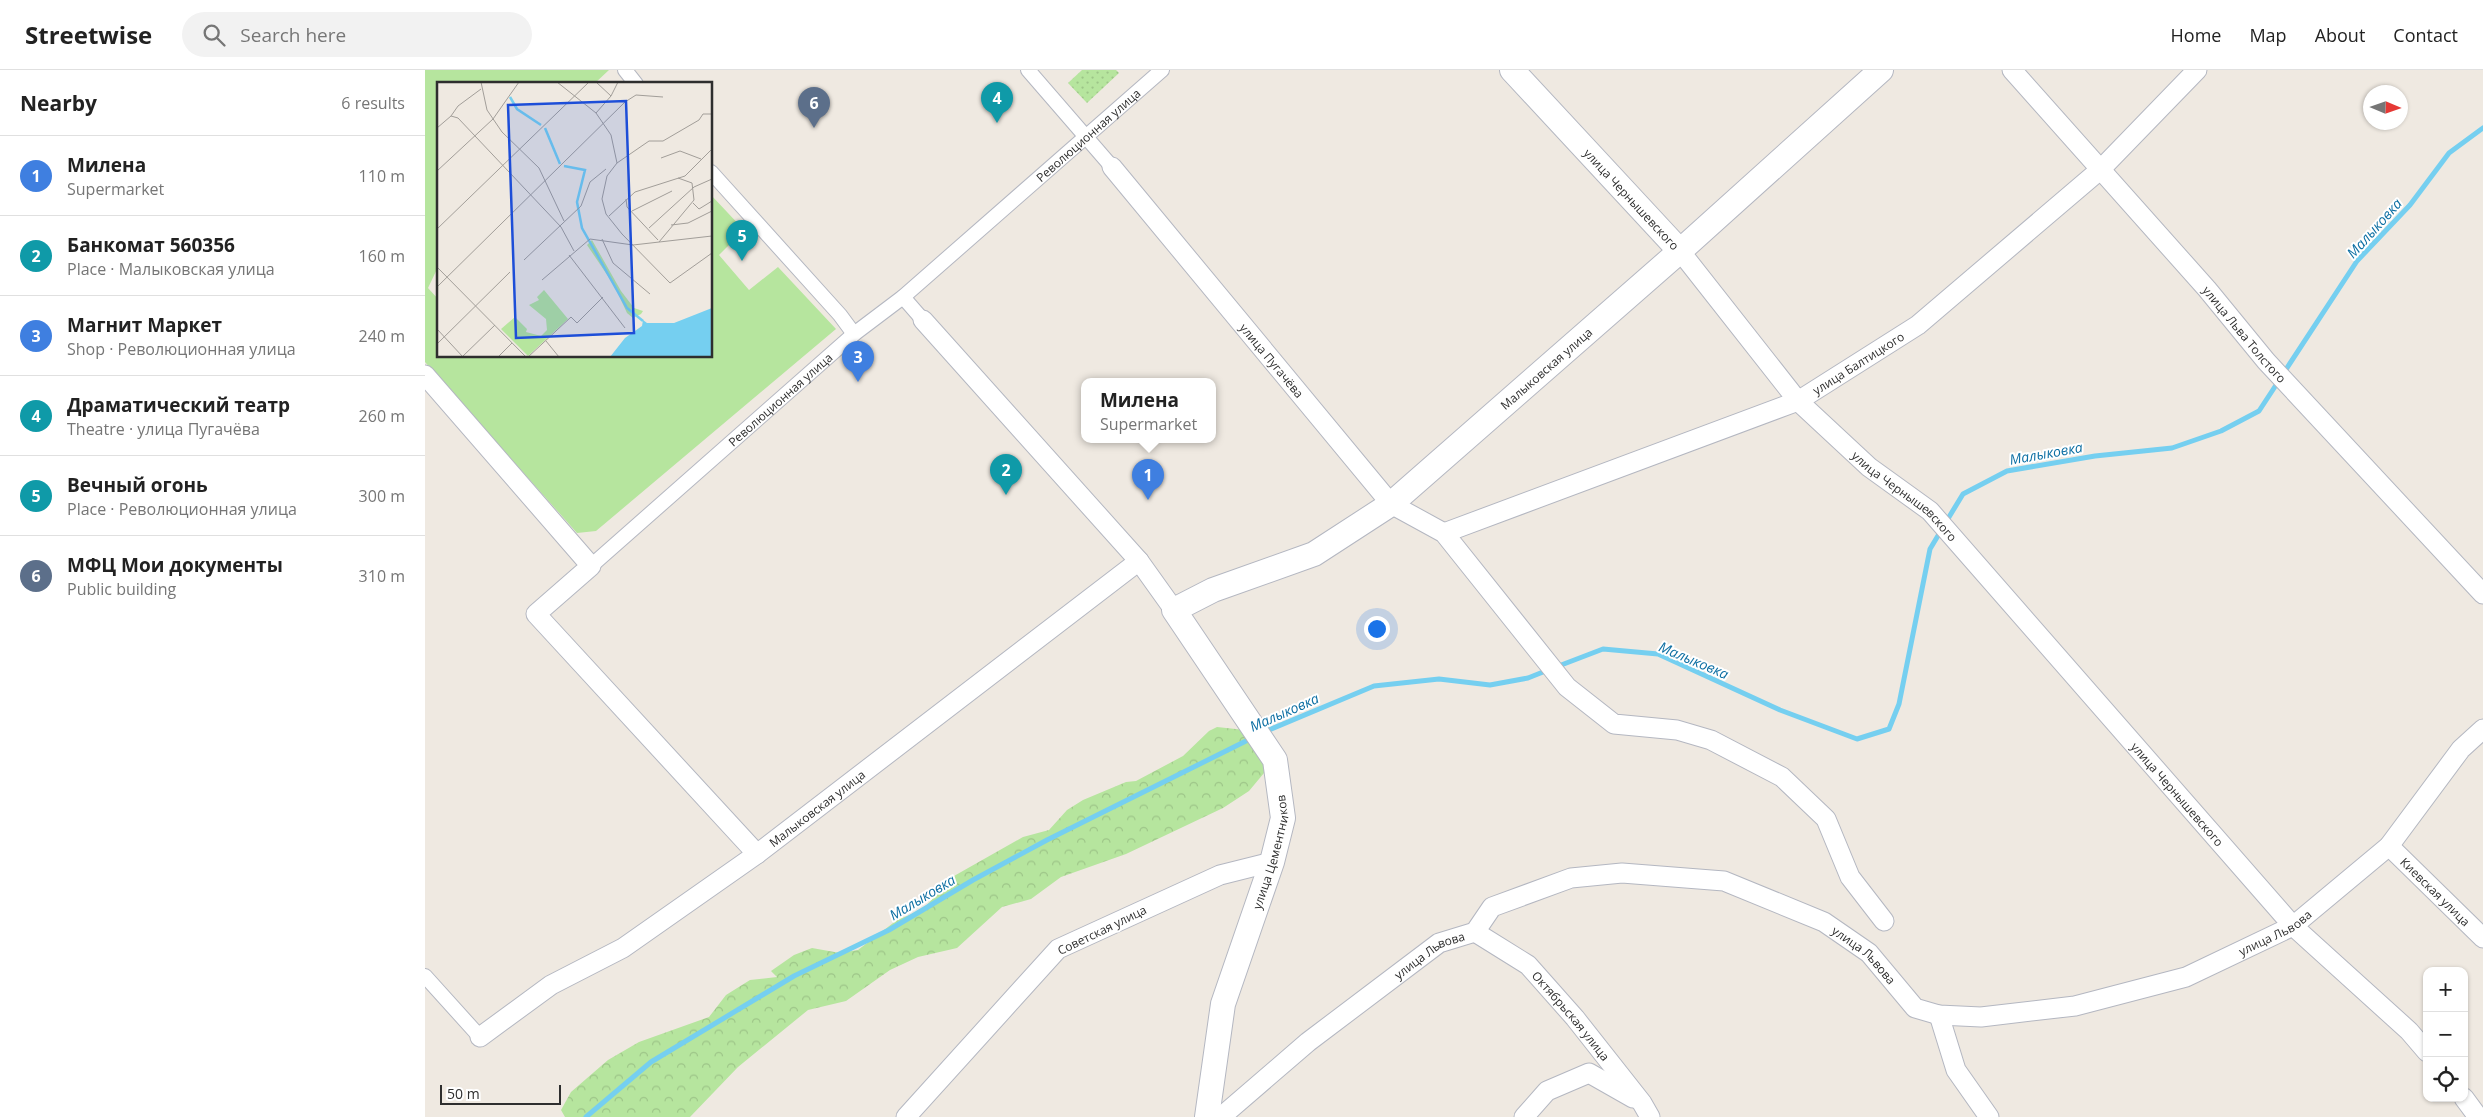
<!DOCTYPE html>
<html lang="en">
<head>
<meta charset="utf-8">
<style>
	:root { --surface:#fff; --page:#f2f2f2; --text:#222; --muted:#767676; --line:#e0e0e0; --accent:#4264fb }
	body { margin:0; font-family:"Open Sans",sans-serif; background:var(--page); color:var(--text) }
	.controls { position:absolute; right:15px; bottom:15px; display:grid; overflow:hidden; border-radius:10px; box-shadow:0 1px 4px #0004 }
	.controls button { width:45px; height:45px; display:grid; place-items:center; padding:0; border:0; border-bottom:1px solid var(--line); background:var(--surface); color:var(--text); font:25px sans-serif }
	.compass { position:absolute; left:1938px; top:15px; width:45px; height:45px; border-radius:50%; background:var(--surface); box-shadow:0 1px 4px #0004; rotate:92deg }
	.scale { position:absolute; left:15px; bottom:12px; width:121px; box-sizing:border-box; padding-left:5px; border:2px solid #2e2e2e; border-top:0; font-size:14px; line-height:18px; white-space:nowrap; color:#2e2e2e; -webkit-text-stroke:4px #fff; paint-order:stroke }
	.you { position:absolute; left:951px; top:558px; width:18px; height:18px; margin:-12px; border:4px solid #fff; border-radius:50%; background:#1a73e8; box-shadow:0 0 0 8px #1a73e833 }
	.badge { display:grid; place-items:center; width:32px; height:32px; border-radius:50%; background:var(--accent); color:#fff; font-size:16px; font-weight:700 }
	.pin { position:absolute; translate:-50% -41px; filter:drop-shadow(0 1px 2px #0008) }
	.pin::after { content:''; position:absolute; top:26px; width:18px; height:15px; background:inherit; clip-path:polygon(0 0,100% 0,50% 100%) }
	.popup { position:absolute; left:656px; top:308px; width:135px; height:65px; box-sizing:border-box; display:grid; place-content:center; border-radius:10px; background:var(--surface); filter:drop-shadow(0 1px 4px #0005); font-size:16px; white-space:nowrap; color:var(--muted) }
	.popup b { font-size:19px; color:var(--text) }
	.popup::after { content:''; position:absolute; left:50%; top:100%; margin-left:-10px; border:10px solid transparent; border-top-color:var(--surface) }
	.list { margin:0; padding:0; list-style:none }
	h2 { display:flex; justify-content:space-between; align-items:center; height:65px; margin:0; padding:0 20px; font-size:21px }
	h2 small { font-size:16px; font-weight:400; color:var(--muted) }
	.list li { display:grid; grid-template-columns:32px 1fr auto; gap:15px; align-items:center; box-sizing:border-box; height:80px; padding:0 20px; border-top:1px solid var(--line) }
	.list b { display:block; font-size:19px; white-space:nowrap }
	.list p { margin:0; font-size:16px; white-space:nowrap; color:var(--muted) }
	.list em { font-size:16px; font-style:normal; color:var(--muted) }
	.icon { flex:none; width:28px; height:28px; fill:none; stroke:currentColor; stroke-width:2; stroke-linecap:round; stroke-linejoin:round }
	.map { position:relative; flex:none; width:2058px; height:1047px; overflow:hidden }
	header { display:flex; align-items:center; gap:30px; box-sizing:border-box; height:70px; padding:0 25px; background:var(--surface); border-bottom:1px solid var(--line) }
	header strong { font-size:24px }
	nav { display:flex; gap:28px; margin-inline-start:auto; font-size:18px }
	.search { width:350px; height:45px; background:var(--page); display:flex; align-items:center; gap:12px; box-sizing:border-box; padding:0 18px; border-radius:28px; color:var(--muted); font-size:19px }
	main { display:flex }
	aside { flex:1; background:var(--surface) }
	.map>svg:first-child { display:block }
</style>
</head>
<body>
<header>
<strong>Streetwise</strong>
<div class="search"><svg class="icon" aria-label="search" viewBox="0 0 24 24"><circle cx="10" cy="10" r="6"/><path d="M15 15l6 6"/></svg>Search here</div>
<nav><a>Home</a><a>Map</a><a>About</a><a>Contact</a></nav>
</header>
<main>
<aside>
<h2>Nearby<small>6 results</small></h2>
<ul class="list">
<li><span class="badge" style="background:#3f7fe0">1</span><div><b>Милена</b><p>Supermarket</p></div><em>110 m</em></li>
<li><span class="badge" style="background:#0f9aa8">2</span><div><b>Банкомат 560356</b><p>Place · Малыковская улица</p></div><em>160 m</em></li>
<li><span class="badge" style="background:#3f7fe0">3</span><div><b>Магнит Маркет</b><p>Shop · Революционная улица</p></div><em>240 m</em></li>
<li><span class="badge" style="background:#0f9aa8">4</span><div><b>Драматический театр</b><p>Theatre · улица Пугачёва</p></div><em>260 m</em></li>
<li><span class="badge" style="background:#0f9aa8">5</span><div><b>Вечный огонь</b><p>Place · Революционная улица</p></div><em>300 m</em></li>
<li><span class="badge" style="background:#5c6f8a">6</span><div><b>МФЦ Мои документы</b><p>Public building</p></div><em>310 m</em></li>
</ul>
</aside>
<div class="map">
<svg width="2058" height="1047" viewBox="0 0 2058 1047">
	<defs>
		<pattern id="grass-dots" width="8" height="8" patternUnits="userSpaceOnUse" patternTransform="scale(1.25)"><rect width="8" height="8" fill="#b6e59e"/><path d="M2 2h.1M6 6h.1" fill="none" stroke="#9dc588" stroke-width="1.8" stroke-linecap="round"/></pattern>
		<pattern id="forest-crowns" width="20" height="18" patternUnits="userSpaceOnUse" patternTransform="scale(1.25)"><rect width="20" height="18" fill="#b6e59e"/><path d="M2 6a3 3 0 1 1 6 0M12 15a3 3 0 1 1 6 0" fill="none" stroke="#9dc588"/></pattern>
	</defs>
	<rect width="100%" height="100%" fill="#efe9e1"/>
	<polygon fill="url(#grass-dots)" points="657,0 691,0 694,3 662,33 643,13"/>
	<polygon fill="url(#forest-crowns)" points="792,657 820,660 840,693 839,703 824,721 798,738 701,784 636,807 606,829 577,837 532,878 493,887 465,900 421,931 383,940 313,997 265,1047 140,1047 136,1040 146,1022 183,990 214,972 284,947 301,925 325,910 352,907 346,901 369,885 387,878 415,883 433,880 472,850 497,840 529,806 598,767 624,760 642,740 658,730 701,712 711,711 758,686 784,661"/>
	<polygon fill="#b6e59e" points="0,0 184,0 169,14 14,14 14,195 3,218 14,230 14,286 286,286 286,125 319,160 294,185 324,220 353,197 411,259 171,461 152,463 0,292"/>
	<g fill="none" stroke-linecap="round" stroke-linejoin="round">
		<g stroke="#75cff0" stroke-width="5">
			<polyline points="1858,304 1932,191 1985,135 2024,83 2058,58"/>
			<polyline points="1521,452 1538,424 1582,401 1670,386 1747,378 1796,361 1834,341 1853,312"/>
			<polyline points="1131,597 1178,579 1233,584 1355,640 1432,669 1464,659 1474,634 1505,479 1517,459"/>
			<polyline points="839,662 949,616 1014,609 1065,615 1103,608 1123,600"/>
			<polyline points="161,1047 226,992 369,906 464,860 548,810 622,770 827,668"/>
		</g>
		<g stroke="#b4b7c1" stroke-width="16">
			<g id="pedestrian">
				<polyline points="200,0 211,14"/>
				<polyline points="603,0 687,97"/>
				<polyline points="286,102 415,245 429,264"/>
				<polyline points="478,227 498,250"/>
				<path id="s1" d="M166 496 429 264 478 227 737 0"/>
				<polyline points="0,906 55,967"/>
			</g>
		</g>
		<g stroke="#b4b7c1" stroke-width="21">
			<g id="minor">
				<path id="s2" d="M1587 0 1782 219 1841 291 2058 524"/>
				<path id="s3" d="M687 97 966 434 1019 463 1142 617 1189 654 1252 660 1286 670 1357 707 1401 749 1425 807 1459 851"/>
				<path id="s4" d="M1255 181 1373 331 1444 397 1505 441 1868 856 1984 961 2002 982"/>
				<polyline points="498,250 714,491 749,540"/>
				<polyline points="0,305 166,496 111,544 332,784"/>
				<path id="s5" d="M1019 463 1373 331 1493 255 1676 99 1772 0"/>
				<path id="s6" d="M1964 776 2058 868"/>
				<path id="s7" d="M1050 862 1103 895 1150 948 1217 1033 1225 1047"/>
				<polyline points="1514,945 1531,1000 1564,1047"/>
				<path id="s8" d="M55 967 126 915 198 878 332 784 714 491"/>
				<polyline points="2039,1028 2053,1047"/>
				<polyline points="481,1047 633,879 795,805 847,792"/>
				<path id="s9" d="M796 1047 883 972 1014 873 1050 862 1067 837 1146 808 1197 803 1299 811 1399 852 1444 883 1490 938 1514 945 1556 947 1650 936 1761 907 1868 856 1964 776 2036 679 2058 659"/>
				<polyline points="1099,1047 1122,1021 1164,1003 1208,1028"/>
			</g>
		</g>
		<g stroke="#b4b7c1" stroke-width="26">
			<g id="tertiary">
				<path id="s10" d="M1087 0 1255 181"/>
				<path id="s11" d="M782 1047 798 934 847 792 858 748 850 690 749 540 788 520 889 484 966 434 1255 181 1456 0"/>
			</g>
		</g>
		<use href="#pedestrian" stroke="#fff" stroke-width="14"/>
		<use href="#minor" stroke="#fff" stroke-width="19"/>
		<use href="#tertiary" stroke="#fff" stroke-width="24"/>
	</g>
	<g text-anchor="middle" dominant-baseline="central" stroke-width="4" stroke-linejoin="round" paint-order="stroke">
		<g font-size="12" fill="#2e2e2e" stroke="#fff">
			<text stroke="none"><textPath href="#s1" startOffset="658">Революционная улица</textPath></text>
			<text stroke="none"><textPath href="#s10" startOffset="176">улица Чернышевского</textPath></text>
			<text stroke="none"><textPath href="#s2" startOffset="352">улица Льва Толстого</textPath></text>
			<text stroke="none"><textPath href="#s3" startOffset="251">улица Пугачёва</textPath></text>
			<text stroke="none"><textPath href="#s5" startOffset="449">улица Балтицкого</textPath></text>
			<text stroke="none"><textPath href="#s11" startOffset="998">Малыковская улица</textPath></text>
			<text stroke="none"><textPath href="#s1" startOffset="252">Революционная улица</textPath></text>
			<text stroke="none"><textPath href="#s4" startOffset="334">улица Чернышевского</textPath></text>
			<text stroke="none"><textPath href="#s4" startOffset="739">улица Чернышевского</textPath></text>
			<text stroke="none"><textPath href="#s8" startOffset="408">Малыковская улица</textPath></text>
			<text stroke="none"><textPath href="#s11" startOffset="274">улица Цементников</textPath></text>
			<text stroke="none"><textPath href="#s6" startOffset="65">Киевская улица</textPath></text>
			<text transform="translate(677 860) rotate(-26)">Советская улица</text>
			<text stroke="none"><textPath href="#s9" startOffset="1195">улица Львова</textPath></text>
			<text stroke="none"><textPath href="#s9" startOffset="265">улица Львова</textPath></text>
			<text stroke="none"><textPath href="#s9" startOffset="745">улица Львова</textPath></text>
			<text stroke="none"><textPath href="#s7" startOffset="129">Октябрьская улица</textPath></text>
		</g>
		<g font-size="14" font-style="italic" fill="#0d6fa3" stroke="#fff">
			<text transform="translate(1949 158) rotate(-48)">Малыковка</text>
			<text transform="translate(1621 383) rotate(-10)">Малыковка</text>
			<text transform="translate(1269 590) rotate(23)">Малыковка</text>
			<text transform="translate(859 642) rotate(-24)">Малыковка</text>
			<text transform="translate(497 827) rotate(-31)">Малыковка</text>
		</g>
	</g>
	<g transform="translate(12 12)">
		<rect width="275" height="275" fill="#efe9e1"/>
		<path d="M155 158 184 209 197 226 206 229 204 232 196 236 190 231 177 203 150 163Z" fill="#b6e59e"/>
		<path d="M107 208 131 237 91 274 64 247 78 235 90 247 89 250 104 254 110 248 109 237 92 223 102 218 100 215Z" fill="#b6e59e"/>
		<path d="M275 226V275H173L188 256 205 244 206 238 210 241H237Z" fill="#75cff0"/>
		<path fill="none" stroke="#75cff0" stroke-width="2.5" d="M73 15 80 27 104 43M108 46 123 82M127 84 148 88 140 120 145 146 190 226 206 239"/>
		<path fill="none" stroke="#a29e99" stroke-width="1" d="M44 0 50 28 65 50 102 86 127 139M120 0 159 31 174 53 180 81 170 94 165 117 169 132 185 152 233 201 275 171M159 0 174 14M159 31 174 14 181 0M14 34 21 24 44 7M0 46 14 34 21 36 124 145 137 169M224 76 243 69 264 77M180 81 212 59H226L262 38 266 32H275M0 89 56 37 82 0M189 117 190 125 221 158M256 121 262 127 275 119M195 129 235 109M172 134 198 110 248 94 275 67M234 143 251 141 275 129M212 146 257 105 275 97M0 147 152 0M165 157 176 181 213 212M222 160 257 118 255 101 241 96M132 173 188 246M87 178 144 124 153 100 169 87M0 185 89 275M105 198 153 157 196 163 275 154M0 205 188 20 199 13 226 15M0 247 26 275M109 259 122 275M0 262 73 190M25 275 58 243M61 275 75 261M91 275 134 235 140 241 166 215"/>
		<path fill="#1d4ed8" fill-opacity="0.15" stroke="#1d4ed8" stroke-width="2.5" d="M189 19 197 251 79 256 71 23Z"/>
		<rect width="275" height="275" fill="none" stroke="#2e2e2e" stroke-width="2.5"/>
	</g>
</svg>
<div class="controls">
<button>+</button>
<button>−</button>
<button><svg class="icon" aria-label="locate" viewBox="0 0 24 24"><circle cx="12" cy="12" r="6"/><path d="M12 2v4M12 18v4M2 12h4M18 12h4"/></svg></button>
</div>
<svg class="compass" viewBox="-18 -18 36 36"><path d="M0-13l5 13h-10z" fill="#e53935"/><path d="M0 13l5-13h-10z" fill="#767676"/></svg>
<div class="scale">50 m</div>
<div class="you"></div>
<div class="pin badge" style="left:723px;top:430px;background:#3f7fe0">1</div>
<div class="popup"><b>Милена</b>Supermarket</div>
<div class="pin badge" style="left:581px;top:425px;background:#0f9aa8">2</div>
<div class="pin badge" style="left:433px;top:312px;background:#3f7fe0">3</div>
<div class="pin badge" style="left:572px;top:53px;background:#0f9aa8">4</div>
<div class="pin badge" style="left:317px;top:191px;background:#0f9aa8">5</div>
<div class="pin badge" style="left:389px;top:58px;background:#5c6f8a">6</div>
</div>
</main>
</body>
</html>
